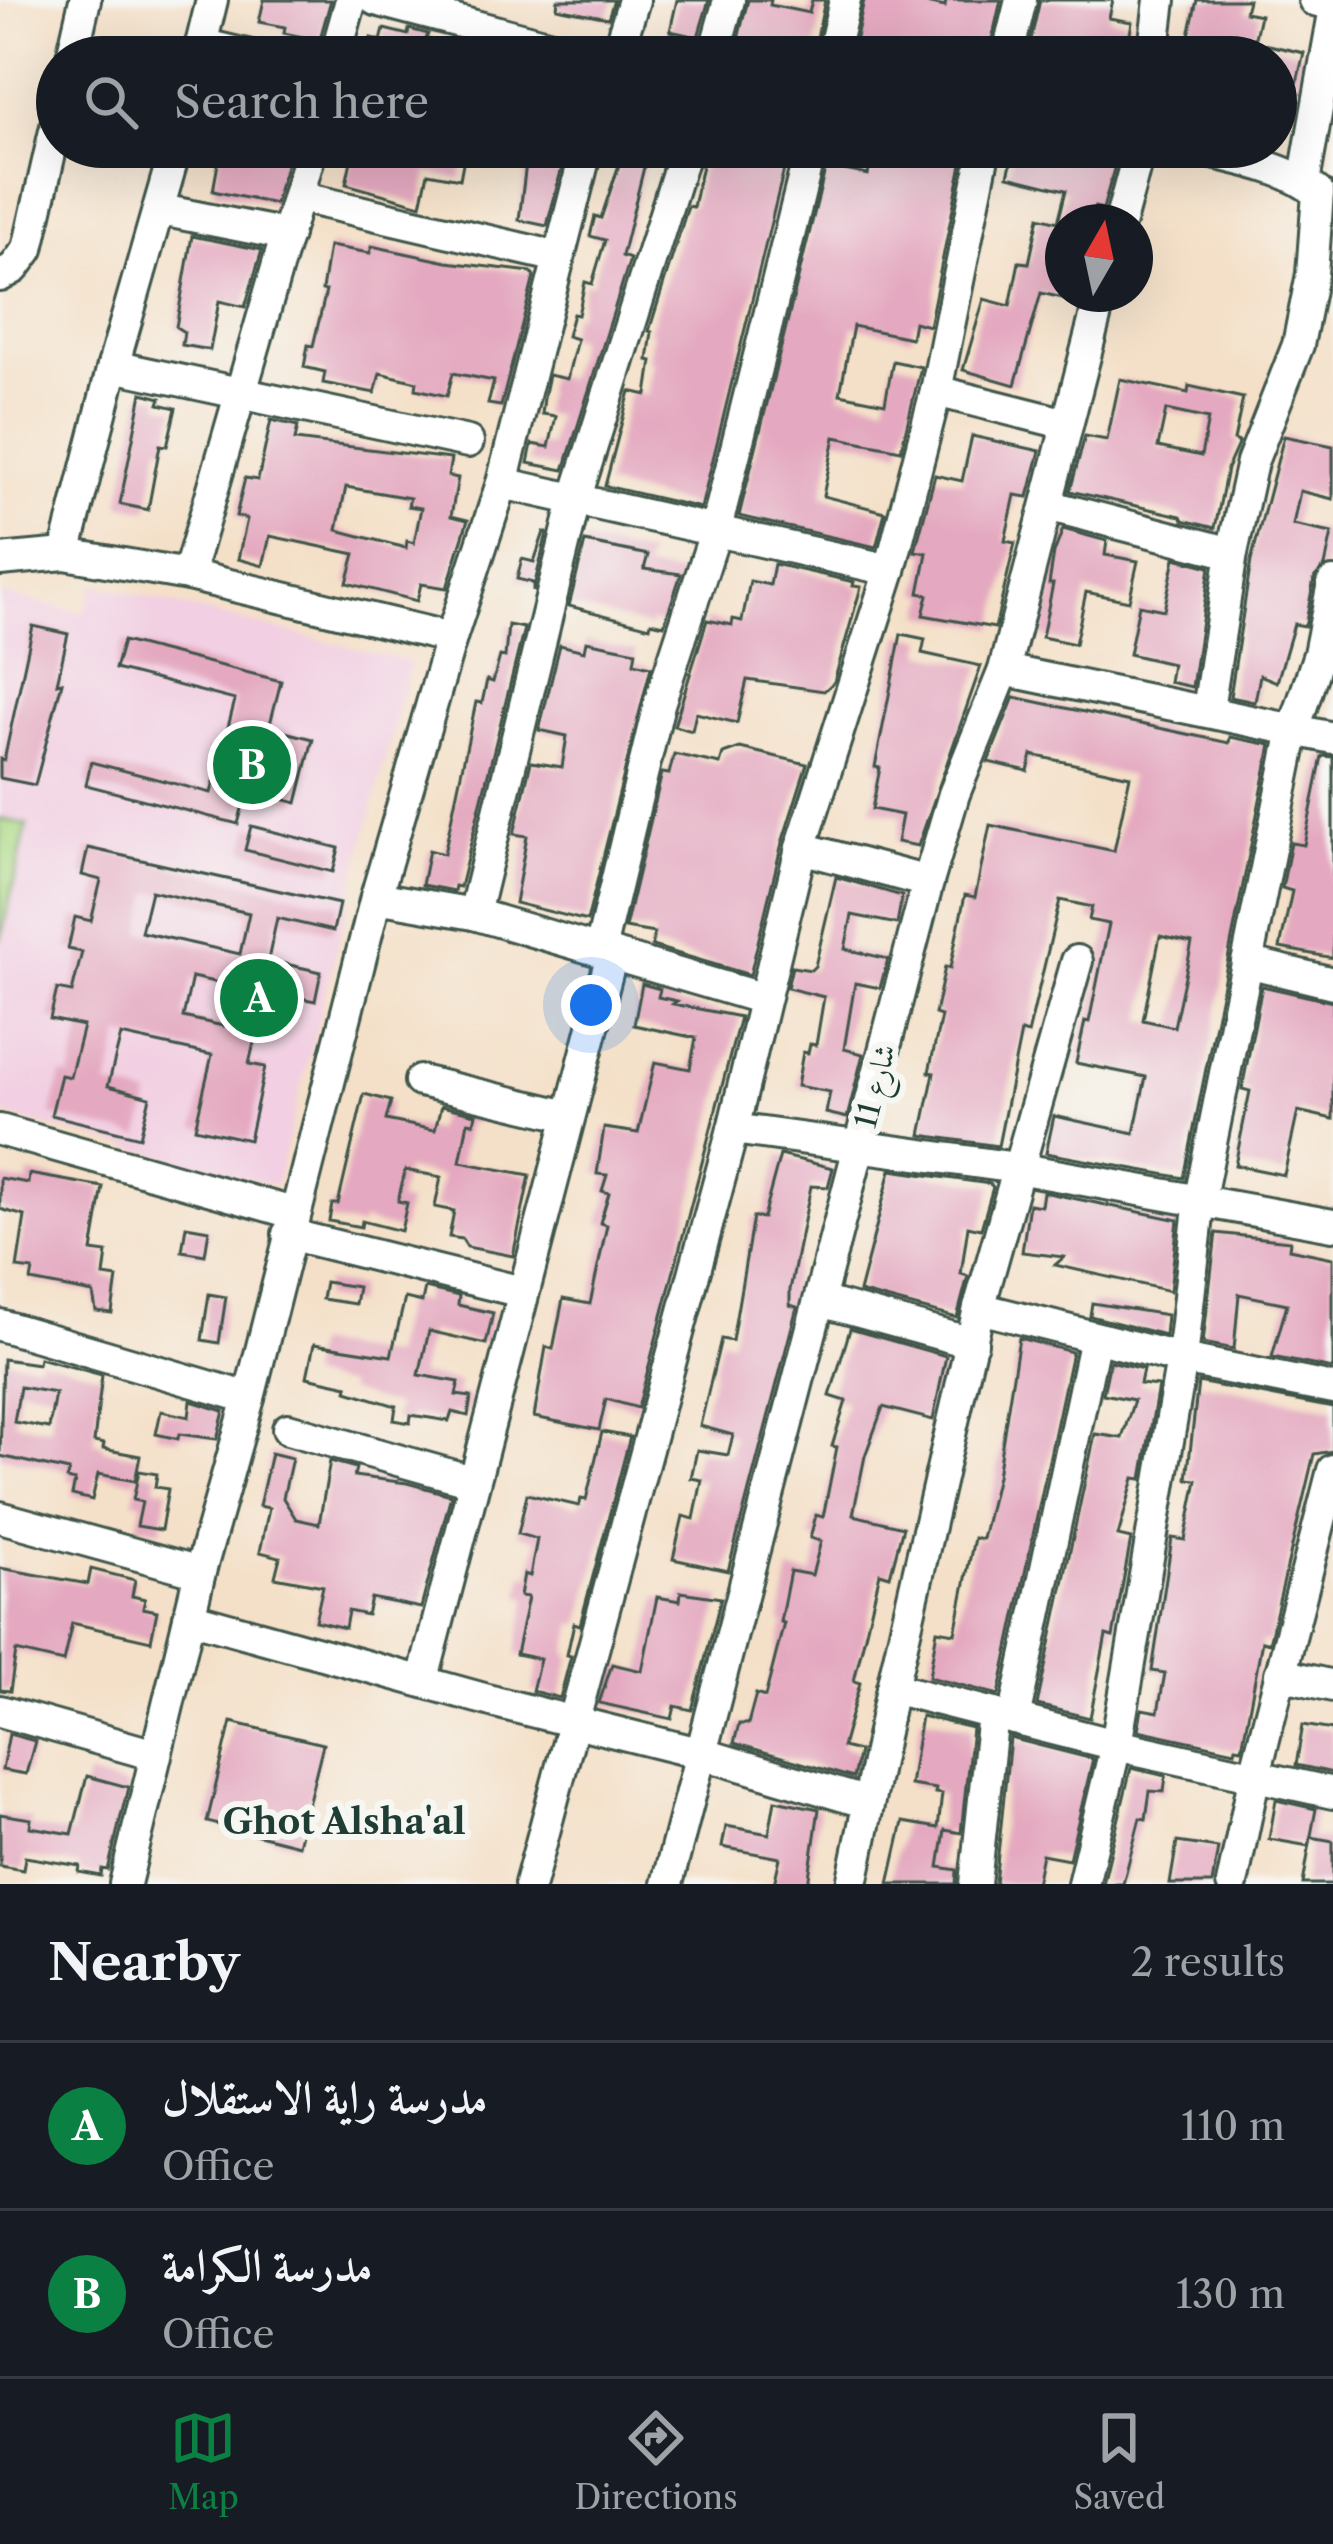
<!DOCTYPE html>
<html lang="en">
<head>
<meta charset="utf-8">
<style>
	:root { --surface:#171b24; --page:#20242c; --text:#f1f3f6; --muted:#9ea1a6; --line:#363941; --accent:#0b8043 }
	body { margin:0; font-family:"Libre Caslon Text",Amiri,serif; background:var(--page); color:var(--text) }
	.compass { position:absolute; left:1045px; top:204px; width:108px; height:108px; border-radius:50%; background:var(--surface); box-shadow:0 12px 48px #0002; rotate:9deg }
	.you { position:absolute; left:591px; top:1005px; width:42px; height:42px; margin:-30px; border:9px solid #fff; border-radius:50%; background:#1a73e8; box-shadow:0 0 0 18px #1a73e833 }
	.badge { display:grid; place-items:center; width:78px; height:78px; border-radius:50%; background:var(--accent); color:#fff; font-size:39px; font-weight:700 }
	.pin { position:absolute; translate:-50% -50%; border:6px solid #fff; box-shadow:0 3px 12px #0006 }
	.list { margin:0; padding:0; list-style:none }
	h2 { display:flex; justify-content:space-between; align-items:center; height:156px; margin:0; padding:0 48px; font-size:51px }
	h2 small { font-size:39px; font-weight:400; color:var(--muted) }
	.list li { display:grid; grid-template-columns:78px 1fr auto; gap:36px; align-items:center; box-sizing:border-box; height:168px; padding:0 48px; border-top:3px solid var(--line) }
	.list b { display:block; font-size:45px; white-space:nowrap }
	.list p { margin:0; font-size:39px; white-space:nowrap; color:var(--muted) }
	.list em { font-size:39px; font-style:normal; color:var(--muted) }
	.icon { flex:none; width:66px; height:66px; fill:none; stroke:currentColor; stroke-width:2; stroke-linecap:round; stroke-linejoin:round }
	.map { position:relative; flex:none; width:1333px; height:1884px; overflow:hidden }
	.search { position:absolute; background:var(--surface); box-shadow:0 12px 48px #0002; left:36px; right:36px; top:36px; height:132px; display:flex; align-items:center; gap:30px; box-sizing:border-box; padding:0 42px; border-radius:66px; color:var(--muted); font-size:45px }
	.sheet { height:492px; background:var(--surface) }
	nav { display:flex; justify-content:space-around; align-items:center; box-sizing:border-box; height:168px; border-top:3px solid var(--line); background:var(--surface); font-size:33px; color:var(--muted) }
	nav a { display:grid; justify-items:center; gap:6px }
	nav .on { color:var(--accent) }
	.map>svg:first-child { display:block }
</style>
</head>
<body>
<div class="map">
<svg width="1333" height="1884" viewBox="0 0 1333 1884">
	<rect width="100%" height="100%" fill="#f6f6f2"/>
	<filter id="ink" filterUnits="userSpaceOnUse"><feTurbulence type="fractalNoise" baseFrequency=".00833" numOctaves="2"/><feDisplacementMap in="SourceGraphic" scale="24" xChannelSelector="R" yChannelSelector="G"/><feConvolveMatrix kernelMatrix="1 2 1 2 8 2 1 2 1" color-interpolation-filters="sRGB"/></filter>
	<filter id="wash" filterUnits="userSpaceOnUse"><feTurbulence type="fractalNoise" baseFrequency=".004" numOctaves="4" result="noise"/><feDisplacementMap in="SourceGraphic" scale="48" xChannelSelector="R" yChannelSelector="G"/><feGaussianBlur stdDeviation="2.7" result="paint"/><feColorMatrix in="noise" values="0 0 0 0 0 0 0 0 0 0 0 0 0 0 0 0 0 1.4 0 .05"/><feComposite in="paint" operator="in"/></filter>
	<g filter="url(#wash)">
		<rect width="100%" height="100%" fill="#f4e0c8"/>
		<polygon fill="#f2cfe2" points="94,584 410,662 276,1186 0,1114 0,594 83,613"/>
		<polygon fill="#adda86" stroke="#668c5d" stroke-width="3" points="0,819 27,825 0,942"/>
		<g id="blocks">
			<g fill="#e4a9c0" fill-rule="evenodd">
				<polygon points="264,0 331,0 317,49 301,45 303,37 284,33 285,27 259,22"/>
				<polygon points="558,0 614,0 608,18 557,8"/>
				<polygon points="677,0 709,0 698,37 670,31"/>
				<polygon points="748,0 771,0 770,5 809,13 812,0 825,0 813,57 737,43"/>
				<polygon points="864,0 910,0 945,7 946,0 1001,0 988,57 852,57"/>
				<polygon points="1040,0 1113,0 1109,18 1132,22 1126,57 1027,57"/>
				<polygon points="1197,0 1248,0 1245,12 1260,15 1254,42 1304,53 1297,82 1276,77 1276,57 1202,57 1185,53"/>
				<polygon points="384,29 408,35 409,29 428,34 426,39 477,49 477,57 366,57 371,38 381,41"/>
				<polygon points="221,147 291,148 275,204 213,191"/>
				<polygon points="354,147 466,147 460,179 428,173 421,205 346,184"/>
				<polygon points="528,147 567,147 547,226 519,220"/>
				<polygon points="625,147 649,147 622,256 630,259 564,470 528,463 532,444 549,447 556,416 542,414 544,398 549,375 567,379 577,339 567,336 573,314 578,315 585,282 592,284 605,240 590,236 595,216 601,218"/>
				<polygon points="706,147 742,147 755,150 754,154 786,161 701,508 605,486 630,391 647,395 652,361 648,360 652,332 649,331 688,206 693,207"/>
				<polygon points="874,147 932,147 964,154 929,326 914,322 911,338 853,326 840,394 885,403 893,361 921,367 901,450 835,437 823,496 885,512 876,547 739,516 826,166 868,175"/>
				<polygon points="1015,147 1120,147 1103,209 1095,207 1091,222 1060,222 1063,223 1063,298 1041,293 1015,385 963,370 984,299 1010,306 1019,262 1029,263 1039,217 1058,222 1066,190 1008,176"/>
				<polygon points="192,236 262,250 245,307 219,301 210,350 182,345 184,332 176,327"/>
				<polygon points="329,246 370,253 372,246 447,262 531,272 534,277 501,406 488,404 494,381 453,373 447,396 416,389 417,382 380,373 375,393 323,383 325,372 304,367 308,345 313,346 326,291 322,290"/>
				<path d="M1120 379 1188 393 1189 386 1243 398 1234 440 1239 442 1227 469 1215 528 1183 520 1181 516 1070 491 1085 436 1107 440ZM1166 410 1208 419 1201 456 1158 447Z"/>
				<polygon points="142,393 161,398 159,404 176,408 167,446 160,445 148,510 120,504"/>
				<path d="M271 420 298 426 295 440 451 459 448 476 458 478 451 516 468 520 447 588 421 584 417 601 347 583 355 554 270 536 263 566 238 559 247 519 236 516 245 478 258 480ZM346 487 410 498 408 506 421 508 414 543 407 541 406 548 337 530Z"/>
				<polygon points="972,436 1040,451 1028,497 1015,495 1005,541 1015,543 995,628 923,615 928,595 919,593 927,553 915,551 935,475 962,481"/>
				<polygon points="1284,436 1333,446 1333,499 1300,491 1293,525 1332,533 1325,566 1314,579 1305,626 1294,624 1277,682 1260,675 1255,702 1230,697 1251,561"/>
				<polygon points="1063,529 1107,541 1105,555 1138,561 1129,601 1086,592 1075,644 1042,637 1053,584 1049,584 1054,553"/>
				<polygon points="544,532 547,533 533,591 533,583 517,579 522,559 534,562"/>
				<polygon points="585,542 648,555 644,569 681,574 664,625 651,622 650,627 569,606"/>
				<polygon points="1175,558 1210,567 1192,687 1169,682 1172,664 1129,654 1139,605 1164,610"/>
				<polygon points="774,564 854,582 853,586 861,587 834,682 824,691 747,680 737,723 696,713 692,731 674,726 707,620 732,625 733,619 742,621 750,581 770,585"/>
				<polygon points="508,625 524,628 460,887 455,886 454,891 422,885 429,850 444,854 476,702 482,703 487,680 493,682 500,656 505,657"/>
				<polygon points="33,626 68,634 57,683 62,682 35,785 0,778 0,759 4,760"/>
				<polygon points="901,634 925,639 922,653 981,666 918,846 897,842 902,815 872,809 880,768 875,767"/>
				<polygon points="123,641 281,681 269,728 313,739 297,803 247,790 238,824 86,785 91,762 211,793 235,700 115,669"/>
				<polygon points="586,641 636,651 634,663 651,667 587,921 515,903 527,836 514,834 531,762 562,767 567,736 539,730 560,645 584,651"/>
				<path d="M1014 697 1229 743 1230 737 1271 745 1184 1178 1046 1153 1054 1116 1134 1133 1146 1077 1076 1063 1085 1021 1089 1022 1109 924 1089 920 1092 907 1060 900 1028 1034 1021 1032 998 1146 921 1135 934 1073 929 1072 941 1016 935 1014 945 967 950 968 965 895 975 897 990 825 1114 851 1130 776 1032 755 1028 771 988 762ZM1160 936 1192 943 1174 1027 1143 1020Z"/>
				<polygon points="740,748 807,764 782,843 750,975 652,946 654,933 625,928 662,773 669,774 674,754 720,764 723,754"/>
				<polygon points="1322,756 1333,757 1333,958 1280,948 1292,891 1282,888 1291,843 1304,845"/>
				<polygon points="251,826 339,848 333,872 245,850"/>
				<path d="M88 848 339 904 333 931 277 918 268 960 321 972 315 1001 266 991 249 1064 265 1067 249 1140 195 1128 212 1055 121 1035 108 1086 150 1097 140 1137 51 1115 61 1075 70 1077 83 1026 50 1019 57 989 72 992 82 952 68 949 75 917 91 921 101 880 82 875ZM151 891 249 913 240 954 141 932ZM192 977 232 986 223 1026 183 1017Z"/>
				<polygon points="836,877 902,896 897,924 852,915 845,949 888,959 880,988 855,983 844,1049 863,1054 847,1118 826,1113 830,1092 797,1086 803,1052 808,1053 810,1044 816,1045 824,997 787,988 792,967 811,970 815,966"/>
				<polygon points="642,984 660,989 658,997 677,1001 673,1004 740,1017 638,1408 606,1399 599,1430 534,1417 546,1347 553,1349 563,1299 590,1304 607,1225 600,1223 609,1193 602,1191 607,1175 597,1174 604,1128 638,1133 655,1062 690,1069 696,1038 634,1025"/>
				<polygon points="1262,986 1333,1002 1333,1119 1298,1111 1284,1175 1235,1165 1250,1091 1242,1089"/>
				<polygon points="364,1094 391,1101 386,1120 429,1129 435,1130 441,1106 476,1114 474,1123 468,1122 460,1162 530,1175 513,1256 467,1247 462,1239 449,1237 454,1211 435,1207 441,1177 405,1170 398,1201 407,1203 401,1231 362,1221 361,1227 329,1221 332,1204 338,1204"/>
				<polygon points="780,1155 833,1168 828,1187 811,1186 790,1290 790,1305 797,1307 728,1571 673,1559 683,1516 694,1519 702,1480 691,1478 697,1450 728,1455 733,1435 700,1426 721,1339 732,1341 753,1217 763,1218"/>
				<polygon points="891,1170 990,1184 993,1187 981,1229 968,1226 961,1274 968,1276 957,1318 859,1292"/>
				<polygon points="29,1174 103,1187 92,1251 107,1253 104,1276 117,1278 112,1313 96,1311 93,1293 31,1281 33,1270 17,1268 25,1216 0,1209 0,1178 28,1183"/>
				<polygon points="1043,1192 1178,1220 1170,1291 1055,1265 1064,1257 1022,1252 1029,1204 1041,1206"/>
				<polygon points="186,1226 209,1230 205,1255 182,1251"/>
				<polygon points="1216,1233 1290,1241 1289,1249 1333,1258 1333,1369 1272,1357 1287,1304 1239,1294 1234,1349 1203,1343"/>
				<polygon points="325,1282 358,1287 355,1304 322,1299"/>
				<polygon points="425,1288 459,1296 458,1305 493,1313 486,1344 429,1331 419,1375 459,1382 456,1395 471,1397 468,1416 452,1412 449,1421 411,1415 410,1423 394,1420 396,1406 347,1391 348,1386 307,1377 314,1344 391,1356 405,1298 422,1302"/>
				<polygon points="209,1294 226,1297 219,1343 202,1340"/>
				<polygon points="1092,1303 1167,1315 1165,1335 1090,1316"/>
				<polygon points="850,1329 946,1356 933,1420 883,1407 865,1456 853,1515 903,1527 890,1576 880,1573 854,1681 860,1683 842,1747 859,1751 853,1778 734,1743 739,1724 748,1724 756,1694 765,1697 784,1623 780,1622 790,1571 812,1575 821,1541 810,1538 816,1515 823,1517 837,1447 832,1446 846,1401 830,1396"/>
				<polygon points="1019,1338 1072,1352 999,1695 929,1677 937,1630 955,1633 974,1538 982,1539 997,1476"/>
				<path d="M39 1358 102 1375 94 1442 104 1444 103 1449 140 1456 135 1481 98 1474 92 1500 72 1495 75 1481 67 1479 69 1471 0 1456 3 1359 38 1364ZM20 1387 55 1393 49 1428 14 1422Z"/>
				<polygon points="1110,1361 1143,1369 1140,1384 1158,1386 1142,1479 1134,1478 1118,1536 1131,1539 1113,1637 1106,1635 1090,1718 1037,1705 1095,1434 1122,1438 1134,1400 1103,1394"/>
				<polygon points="1198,1382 1333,1408 1333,1451 1314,1454 1269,1643 1262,1641 1242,1748 1236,1747 1235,1751 1138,1730 1142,1709 1158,1712 1165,1673 1152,1671 1172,1538 1185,1540 1197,1480 1187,1479"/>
				<polygon points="191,1401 224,1411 217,1439 179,1434 178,1439 156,1434 161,1411 189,1417"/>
				<polygon points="602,1432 630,1437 580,1625 574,1623 567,1655 571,1656 560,1698 532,1691 540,1659 516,1654 528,1597 520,1596 524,1574 530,1576 537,1539 518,1534 527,1494 579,1506 581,1499 586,1500"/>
				<polygon points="271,1453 292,1458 283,1498 296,1519 319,1524 330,1461 356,1468 354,1476 407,1483 451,1495 421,1608 371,1598 367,1615 348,1611 345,1628 315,1621 323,1586 275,1577 280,1557 260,1552 269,1508 259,1506"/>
				<polygon points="139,1471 157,1474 155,1487 168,1489 161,1530 137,1526 142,1502 133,1500"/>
				<polygon points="0,1568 88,1584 91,1569 135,1580 132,1596 145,1599 143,1608 157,1611 151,1641 72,1623 63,1662 16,1651 10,1691 0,1690"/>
				<polygon points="681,1592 721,1598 692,1710 675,1706 672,1719 599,1703 612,1664 642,1671 657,1597 680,1601"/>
				<polygon points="921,1716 972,1728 961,1833 945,1830 939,1867 957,1870 956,1884 889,1884 903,1822 938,1828 942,1794 935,1793 936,1789 910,1785"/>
				<polygon points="231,1722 323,1744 298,1845 207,1822"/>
				<polygon points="1303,1725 1333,1730 1333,1773 1296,1765"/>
				<polygon points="9,1734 35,1741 26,1774 2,1770"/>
				<polygon points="1010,1738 1093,1759 1069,1859 1042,1854 1036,1884 995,1884"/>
				<polygon points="1131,1768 1166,1776 1164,1792 1150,1791 1146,1819 1140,1818 1123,1884 1103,1884"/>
				<polygon points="87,1776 128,1787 108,1870 102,1869 101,1876 79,1872 80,1866 25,1857 23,1870 0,1866 0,1814 31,1819 30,1827 72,1834"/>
				<polygon points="775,1800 819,1809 808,1884 774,1884 780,1858 722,1847 726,1826 769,1834"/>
				<polygon points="1276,1800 1316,1809 1309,1846 1269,1839"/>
				<polygon points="1311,1837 1333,1841 1333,1884 1303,1884"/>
				<polygon points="1177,1842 1218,1848 1212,1884 1170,1884"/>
			</g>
		</g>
	</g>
	<g filter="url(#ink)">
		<use href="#blocks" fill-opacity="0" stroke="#3f554a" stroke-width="3"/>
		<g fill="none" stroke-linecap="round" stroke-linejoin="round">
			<g stroke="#3f554a" stroke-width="36">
				<g id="minor">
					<polyline points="376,0 593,57"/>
					<polyline points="1314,0 1333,4"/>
					<polyline points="201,44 255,57"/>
					<polyline points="72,57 85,0"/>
					<polyline points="198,57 212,0"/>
					<polyline points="335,57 351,0"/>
					<polyline points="616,57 634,0"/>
					<polyline points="713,57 729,0"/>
					<polyline points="832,57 845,0"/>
					<polyline points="1007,57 1021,0"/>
					<polyline points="1153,57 1160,0"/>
					<path d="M1189 147C1229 158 1286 165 1318 193"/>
					<polyline points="1304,182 1333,19"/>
					<polyline points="299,197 558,257"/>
					<polyline points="161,210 287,235"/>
					<polyline points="1120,222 1140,147"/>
					<polyline points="0,276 14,268 28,249 57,122"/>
					<polyline points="113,366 468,442"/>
					<polyline points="936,391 1067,424"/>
					<polyline points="502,483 890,570"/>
					<polyline points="1047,505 1232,553"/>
					<polyline points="65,554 113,366 176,147"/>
					<polyline points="0,560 65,554 188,575 451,638"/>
					<polyline points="188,575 312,147"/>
					<polyline points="1004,670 1333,738"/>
					<polyline points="1208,710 1232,553 1252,462 1298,345 1312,274 1318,193"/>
					<polyline points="801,848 928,882"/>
					<polyline points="376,897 474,914 764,999"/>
					<polyline points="474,914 575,500 686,147"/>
					<polyline points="600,950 659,704 715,533 811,147"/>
					<polyline points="1247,962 1333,983"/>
					<polyline points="420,1081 569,1116"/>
					<polyline points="733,1129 1017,1168 1333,1225"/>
					<polyline points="0,1130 293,1213"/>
					<polyline points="288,1234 522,1292"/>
					<polyline points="820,1301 972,1343"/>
					<polyline points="979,1308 1182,1359 1333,1389"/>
					<polyline points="0,1325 249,1398"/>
					<polyline points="288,1429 472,1481"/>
					<polyline points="0,1517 200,1572"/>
					<polyline points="189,1617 495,1702 703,1754 868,1803"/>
					<polyline points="1280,1674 1333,1686"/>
					<polyline points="423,1679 612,954"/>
					<polyline points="892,1688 1116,1745 1333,1793"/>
					<polyline points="0,1711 155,1755"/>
					<polyline points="1014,1719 1095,1338"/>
					<polyline points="125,1884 200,1572 249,1398 376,897 451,638 502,483 587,147"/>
					<polyline points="530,1884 733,1129 801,848 890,570 936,391 985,147"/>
					<polyline points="667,1884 928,882 954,794 1004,670 1101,294"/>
					<polyline points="852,1884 892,1688 979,1308 1077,961"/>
					<polyline points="975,1884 993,1714"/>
					<polyline points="1083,1884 1116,1745 1182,1359 1200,1198 1294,729 1319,654 1333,583"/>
					<polyline points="1232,1884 1255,1774 1333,1470"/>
				</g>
			</g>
			<use href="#minor" stroke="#fff" stroke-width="30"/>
		</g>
	</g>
	<g text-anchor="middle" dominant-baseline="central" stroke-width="12" stroke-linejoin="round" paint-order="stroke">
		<g font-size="30" fill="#1f3d34" stroke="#f6f6f2">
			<text transform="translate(875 1086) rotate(-76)">شارع 11</text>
		</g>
		<g font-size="36" font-weight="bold" fill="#1f3d34" stroke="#f6f6f2">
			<text x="344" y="1821">Ghot Alsha'al</text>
		</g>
	</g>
</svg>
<svg class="compass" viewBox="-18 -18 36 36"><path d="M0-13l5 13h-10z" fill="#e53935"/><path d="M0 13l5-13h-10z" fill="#9ea1a6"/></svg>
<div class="you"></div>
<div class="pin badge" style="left:259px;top:998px">A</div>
<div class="pin badge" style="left:252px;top:765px">B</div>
<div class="search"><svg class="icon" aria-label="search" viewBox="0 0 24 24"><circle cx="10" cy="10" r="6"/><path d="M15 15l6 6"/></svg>Search here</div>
</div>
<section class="sheet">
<h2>Nearby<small>2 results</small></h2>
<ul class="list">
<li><span class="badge">A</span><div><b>مدرسة راية الاستقلال</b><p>Office</p></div><em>110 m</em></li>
<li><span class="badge">B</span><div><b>مدرسة الكرامة</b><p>Office</p></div><em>130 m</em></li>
</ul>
</section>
<nav>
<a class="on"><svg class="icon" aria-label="map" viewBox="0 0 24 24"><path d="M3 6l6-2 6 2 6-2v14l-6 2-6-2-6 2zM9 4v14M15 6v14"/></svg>Map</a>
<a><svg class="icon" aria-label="directions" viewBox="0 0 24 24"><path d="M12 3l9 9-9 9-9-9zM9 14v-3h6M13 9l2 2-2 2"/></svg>Directions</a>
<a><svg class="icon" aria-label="saved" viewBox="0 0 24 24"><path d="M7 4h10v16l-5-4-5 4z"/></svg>Saved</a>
</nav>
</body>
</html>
